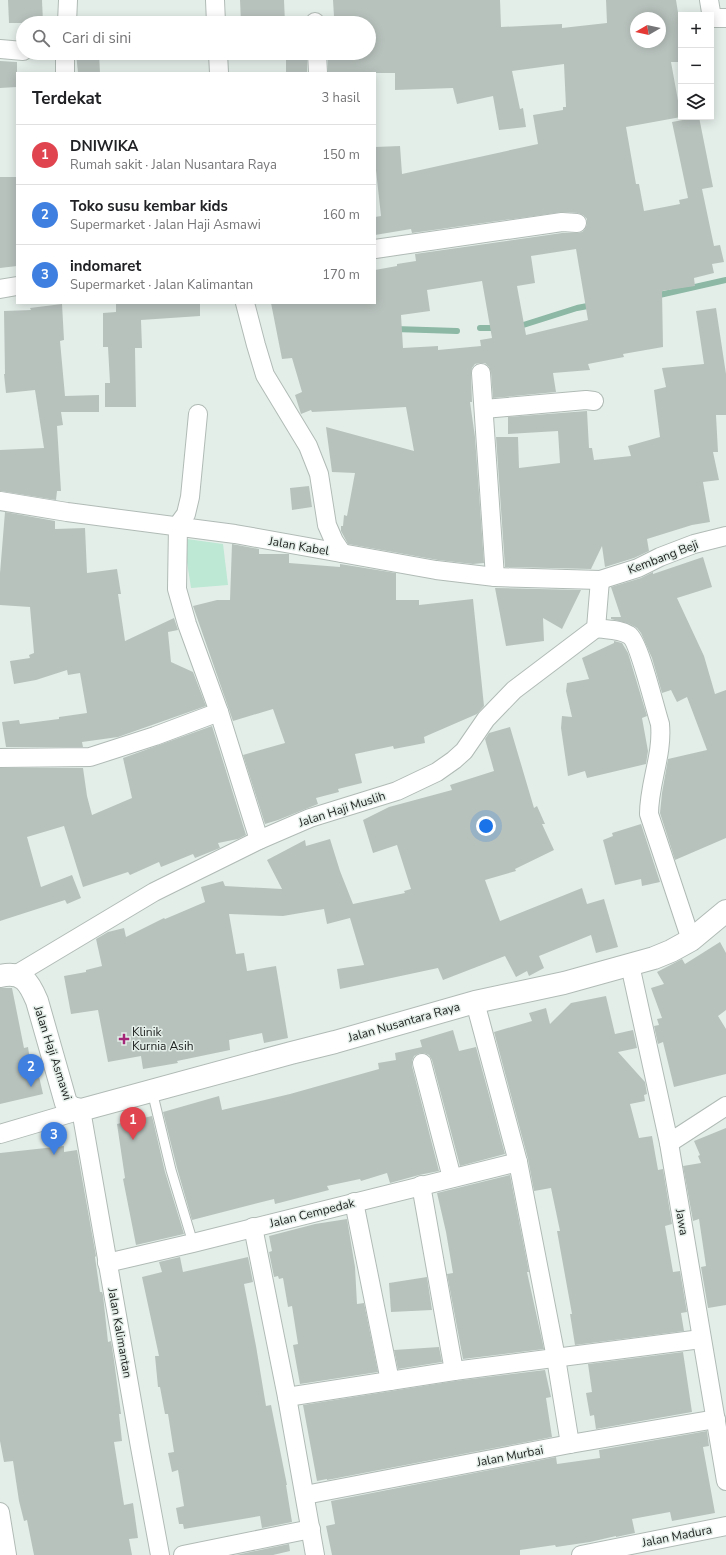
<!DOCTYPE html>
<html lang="id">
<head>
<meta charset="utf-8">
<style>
	:root { --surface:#fff; --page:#f2f2f2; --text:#202124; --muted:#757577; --line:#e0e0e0; --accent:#0b8043 }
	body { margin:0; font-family:"Nunito Sans",sans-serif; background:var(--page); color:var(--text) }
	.controls { position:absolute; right:12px; top:12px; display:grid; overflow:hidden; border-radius:0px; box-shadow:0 2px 10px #0003 }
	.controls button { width:36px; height:36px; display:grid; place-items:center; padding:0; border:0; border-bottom:1px solid var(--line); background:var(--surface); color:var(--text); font:20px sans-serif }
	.compass { position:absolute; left:630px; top:12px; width:36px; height:36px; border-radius:50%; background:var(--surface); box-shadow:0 2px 10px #0003; rotate:261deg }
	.you { position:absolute; left:486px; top:826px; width:14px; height:14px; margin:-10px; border:3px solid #fff; border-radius:50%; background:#1a73e8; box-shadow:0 0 0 6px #1a73e833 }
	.badge { display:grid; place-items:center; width:26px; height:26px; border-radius:50%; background:var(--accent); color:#fff; font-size:13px; font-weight:700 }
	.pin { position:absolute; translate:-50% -33px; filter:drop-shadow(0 1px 2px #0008) }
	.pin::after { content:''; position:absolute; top:21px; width:14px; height:12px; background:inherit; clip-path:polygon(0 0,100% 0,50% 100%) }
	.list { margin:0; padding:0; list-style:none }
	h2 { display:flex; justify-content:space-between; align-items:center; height:52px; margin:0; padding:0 16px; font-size:17px }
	h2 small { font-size:13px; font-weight:400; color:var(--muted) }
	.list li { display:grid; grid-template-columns:26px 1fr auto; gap:12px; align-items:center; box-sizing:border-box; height:60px; padding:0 16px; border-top:1px solid var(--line) }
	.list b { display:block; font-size:15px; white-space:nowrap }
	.list p { margin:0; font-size:13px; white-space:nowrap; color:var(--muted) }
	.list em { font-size:13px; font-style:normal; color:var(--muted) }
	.icon { flex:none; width:22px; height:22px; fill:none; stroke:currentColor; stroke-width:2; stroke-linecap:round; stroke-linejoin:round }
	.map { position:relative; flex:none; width:726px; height:1555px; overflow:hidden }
	.search { position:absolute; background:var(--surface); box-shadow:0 2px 10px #0003; left:16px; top:16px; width:360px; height:44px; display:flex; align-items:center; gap:10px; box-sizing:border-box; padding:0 14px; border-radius:22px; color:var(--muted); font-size:15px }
	.panel { position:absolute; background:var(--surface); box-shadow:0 2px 10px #0003; left:16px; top:72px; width:360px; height:232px; border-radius:0px }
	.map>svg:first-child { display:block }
</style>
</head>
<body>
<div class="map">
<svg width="726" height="1555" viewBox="0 0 726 1555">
	<rect width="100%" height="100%" fill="#e4eee9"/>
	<polygon fill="#bce8d4" points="187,539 223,544 228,585 191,588 186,556"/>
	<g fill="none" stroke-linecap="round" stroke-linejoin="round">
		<g stroke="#8cb8a5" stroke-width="6">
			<polyline points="655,296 726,280"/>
			<polyline points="517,327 577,308 593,305"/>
			<polyline points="480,328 498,328"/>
			<polyline points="395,329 457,331"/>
		</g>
	</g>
	<g fill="#b8c2bd" fill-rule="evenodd">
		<polygon points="8,0 42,0 43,23 9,23"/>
		<polygon points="240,0 284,0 285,23 305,21 304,23 241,23"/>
		<path d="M333 0H500L501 27 562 24V28L607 23 606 0H676L681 31V62H671L681 117 626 127 636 184H639L644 211 680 204 679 200 688 198 672 122 699 117 713 187 702 189 714 246 720 245 724 262 712 264 714 273 694 278 695 286 662 291 663 347 623 354 624 357 588 364 590 370 553 373 556 392 493 398 491 372 489 367 485 363H480L475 364 472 368 471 374 472 402H470L475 437 484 563 473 564 438 560 348 544 341 531V526H343L344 515 347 516 355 473 332 472 326 427 414 451 406 407 312 412 311 410 301 414 295 395 302 392 292 358 282 359 271 303H375V270L397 266V264L416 261 415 254 562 233H576L582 232 585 229 587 224V219L583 215 578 213 563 212 412 233 411 229 375 235V217L381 216 375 161V147L400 146 402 174 538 144 533 115 563 110V107H566L564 64 512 71 520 109 523 108 526 127 499 130 493 96 457 104 453 88 395 90V73H328V53H369V23H326L324 17H334ZM636 18H660V42H636ZM576 249 588 320 526 335 517 286 535 283 531 256ZM482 281 492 338 480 340 481 346 438 350V346L403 348 401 315 430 311 427 290Z"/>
		<polygon points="76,53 99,53 100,73 78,73"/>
		<rect x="286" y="53" width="21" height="20"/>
		<polygon points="0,61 17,62 17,87 0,88"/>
		<polygon points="0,177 17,177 17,266 0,268"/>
		<polygon points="116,303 200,303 200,316 141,320 142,348 135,348 136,407 105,407 105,383 110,383 108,347 103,347 103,313 116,312"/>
		<polygon points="62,304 64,340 60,341 65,396 99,395 99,412 61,412 63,425 57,426 61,491 57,491 56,500 0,491 0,450 44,448 35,390 6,393 4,374 5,374 4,311 31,310 30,308"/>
		<polygon points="716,308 726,374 726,415 716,415 718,452 713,452 719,480 703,482 710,522 692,525 647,539 649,551 634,558 605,567 602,546 591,569 505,567 496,437 518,437 519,468 560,463 558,431 508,434 508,417 587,411 589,448 592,448 594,460 631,456 628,446 660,437 654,390 666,387 662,368 704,364 696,311"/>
		<polygon points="309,486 312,507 292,510 290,488"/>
		<polygon points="5,512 55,521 55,529 85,528 87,573 117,569 121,594 118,594 125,641 174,618 178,630 168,632 171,662 193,672 206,706 118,737 82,742 83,747 6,747 2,722 19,720 20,724 59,719 59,717 87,713 80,673 68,675 67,670 36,680 14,684 10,661 30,658 29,655 34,653 30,607 0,605 0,573"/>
		<polygon points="232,544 259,549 259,554 289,554 289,563 340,567 340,564 396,573 396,600 419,600 419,605 473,599 484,706 477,714 424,737 425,743 394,749 393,746 355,754 362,783 338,789 339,792 316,798 318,804 278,820 265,824 243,755 285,743 273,709 233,721 193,606 217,600 230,600"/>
		<polygon points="703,557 712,587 677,598 704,656 715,694 726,690 726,838 675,860 660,813 662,793 668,759 707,750 687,697 677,702 671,690 662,693 652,658 641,633 637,628 630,624 611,619 611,617 621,617 611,587 641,578 653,572 653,574"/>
		<polygon points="495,588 581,590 562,629 543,618 544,641 506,646"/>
		<polygon points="614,641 622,643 628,653 647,716 642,718 648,751 646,764 587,778 585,771 568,776 561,728 562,716 572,717 566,691 567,683 589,679 582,658 614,643"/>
		<polygon points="212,726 246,835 238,839 218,843 220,848 195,858 193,854 161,867 159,862 130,875 128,872 83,887 64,826 27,837 41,887 72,875 81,898 67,904 65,900 0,921 0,768 83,768 87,796 92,815 132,798 123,758"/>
		<polygon points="510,727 534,808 537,806 545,824 542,824 554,850 515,869 516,871 485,880 500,921 582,888 587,904 604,899 618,947 596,953 591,935 539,956 544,968 529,976 527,971 516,977 505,956 443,980 438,968 340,989 337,969 364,965 350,918 327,924 324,909 283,916 229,914 236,954 244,953 247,971 276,966 288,1038 264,1043 262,1033 229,1040 230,1050 177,1061 178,1063 143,1069 141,1056 108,1062 98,1010 71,1014 64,976 86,972 86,970 102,966 96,939 108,932 124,928 126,937 164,918 165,919 205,902 201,887 223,881 225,886 282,889 267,860 305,840 306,846 330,839 340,871 353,904 405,893 404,891 411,889 397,845 373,853 363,820 389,807 452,790 450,785 494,771 485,739 489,733"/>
		<polygon points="641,824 660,882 642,886 641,879 615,885 603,840 613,836 612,833"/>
		<polygon points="720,942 726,953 726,1010 718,1016 726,1029 726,1074 674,1087 663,1042 658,1044 654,1026 659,1025 657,1019 662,1018 651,988 664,984 657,972 682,959 685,964"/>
		<polygon points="0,988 12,988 24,1048 28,1047 32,1073 38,1072 43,1094 0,1104"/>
		<polygon points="606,996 615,1034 633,1030 637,1048 618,1052 645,1082 647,1094 644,1095 645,1101 630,1104 639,1138 652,1136 658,1170 663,1169 672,1224 665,1226 673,1272 680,1271 687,1312 681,1313 684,1331 575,1345 570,1314 572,1314 557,1231 560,1231 551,1188 534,1191 528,1159 494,1032 532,1021 529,1013 546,1008 550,1024 571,1003"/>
		<polygon points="453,1030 459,1051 476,1047 505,1154 460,1166 432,1060 429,1055 424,1053 420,1053 414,1056 412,1061 412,1066 439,1171 419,1175 390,1183 387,1173 361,1181 360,1179 327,1186 329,1190 275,1204 274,1199 192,1220 177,1168 163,1112 219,1096 222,1110 290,1094 379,1069 378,1063 396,1060 395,1053 422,1047 420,1040"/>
		<polygon points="152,1116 165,1172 184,1234 136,1245 123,1179 125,1178 117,1124"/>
		<polygon points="726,1128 726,1305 708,1308 701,1267 706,1266 699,1219 693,1221 683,1166 701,1163 698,1156 700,1155 694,1141"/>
		<polygon points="64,1146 64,1152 77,1150 96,1256 95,1257 100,1292 102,1292 103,1295 108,1342 111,1341 114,1360 121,1414 119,1414 122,1441 114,1442 124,1505 133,1503 138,1538 129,1539 132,1555 34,1555 27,1520 24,1521 19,1501 13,1461 4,1462 0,1441 0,1153"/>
		<polygon points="510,1175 529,1272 527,1272 544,1349 463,1359 447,1274 453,1273 446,1232 437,1193"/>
		<polygon points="347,1219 355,1267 357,1304 364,1303 378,1372 300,1384 293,1345 298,1344 292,1306 288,1307 283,1278 279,1279 278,1276 274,1277 269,1252 272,1251 269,1236 315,1224"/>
		<polygon points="180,1257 183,1272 248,1257 253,1282 244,1284 256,1346 266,1406 271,1405 287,1485 286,1485 292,1522 262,1528 260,1516 184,1529 183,1524 179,1524 176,1508 184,1506 178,1470 172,1472 168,1453 174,1452 168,1414 165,1414 160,1387 158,1387 155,1356 159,1356 142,1277 162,1272 159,1262"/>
		<polygon points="427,1277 432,1310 391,1312 389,1283"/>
		<polygon points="439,1347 442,1362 398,1369 394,1350"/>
		<polygon points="683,1352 692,1412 596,1429 594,1415 590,1416 586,1393 592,1392 588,1364"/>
		<polygon points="545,1370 551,1397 546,1398 552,1437 327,1480 327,1479 317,1481 303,1405 455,1381"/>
		<polygon points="707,1431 709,1446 703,1447 715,1513 672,1521 670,1512 632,1519 635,1533 616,1537 616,1536 590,1542 556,1547 555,1545 520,1550 520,1555 332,1555 326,1526 335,1524 331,1501 556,1457 557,1464 600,1458 599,1450"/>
		<polygon points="289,1544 290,1551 273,1555 236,1555"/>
	</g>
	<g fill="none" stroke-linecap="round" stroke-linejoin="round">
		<g stroke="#b1bbb6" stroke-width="11">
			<polyline id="service" points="152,1091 171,1170 193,1243"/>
		</g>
		<g stroke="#b1bbb6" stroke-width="20">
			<g id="minor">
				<polyline points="215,0 216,23"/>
				<polyline points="709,0 712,18 726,18"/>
				<polyline points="315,22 315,23"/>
				<polyline points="67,23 68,0"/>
				<polyline points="0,49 23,51"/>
				<polyline points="218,53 219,73"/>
				<polyline points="317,53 318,73"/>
				<polyline points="65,73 65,53"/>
				<polyline points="375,249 562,222 577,223"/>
				<polyline points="0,289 17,286"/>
				<polyline points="245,303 256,345 265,375 308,446 319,474 327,525 334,541 342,553"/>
				<polyline points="481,373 495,577"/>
				<polyline points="484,409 586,400 594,401"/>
				<polyline points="198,414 190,497 186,514 178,525 177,589 187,624 219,712 259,840"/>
				<polyline points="0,501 67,512 235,534 436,570 495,577 600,580 638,568 660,557 694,544 726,536"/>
				<path d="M596 628C606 630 620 629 629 635 639 641 655 709 660 724 663 755 649 783 649 814L691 940"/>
				<polyline points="0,758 90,757 155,736 219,712"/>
				<polyline points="630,965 669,1143 726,1481"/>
				<polyline points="17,974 154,892 259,840 310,818 397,791 437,772 454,760 464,751 486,719 514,690 596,628 600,580"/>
				<polyline points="475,1002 518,1162 556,1358 570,1444"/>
				<polyline points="422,1063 452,1178"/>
				<polyline points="0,1134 81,1110 140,1447 160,1555"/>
				<polyline points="669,1143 726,1106"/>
				<polyline points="421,1185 454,1371"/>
				<polyline points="354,1202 390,1381"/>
				<polyline points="253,1227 287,1397 315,1555"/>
				<polyline points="107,1263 193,1243 518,1162"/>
				<polyline points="287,1397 454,1371 701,1339"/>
				<polyline points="305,1495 570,1444 716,1419"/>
				<polyline points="0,1512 7,1555"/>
				<polyline points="183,1555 311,1529"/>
				<polyline points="581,1555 726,1526"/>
			</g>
		</g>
		<g stroke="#b1bbb6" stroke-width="24">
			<path id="tertiary" d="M0 976C23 971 29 982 37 1001L66 1103 72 1108 81 1110 291 1053 335 1042 475 1002 564 983 654 958 671 951 691 940 726 911"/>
		</g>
		<use href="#service" stroke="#fff" stroke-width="9"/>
		<use href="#minor" stroke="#fff" stroke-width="18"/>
		<use href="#tertiary" stroke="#fff" stroke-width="22"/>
	</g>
	<path fill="#a42678" stroke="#e4eee9" stroke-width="1.5" d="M122 1033h4v4h4v4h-4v4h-4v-4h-4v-4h4z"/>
	<g text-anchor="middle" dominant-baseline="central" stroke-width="3" stroke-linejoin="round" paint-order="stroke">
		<g font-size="12" fill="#1d201e" stroke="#e4eee9">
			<text transform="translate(299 546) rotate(10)">Jalan Kabel</text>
			<text transform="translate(663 557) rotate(-21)">Kembang Beji</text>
			<text transform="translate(342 809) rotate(-18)">Jalan Haji Muslih</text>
			<text transform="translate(404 1022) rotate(-16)">Jalan Nusantara Raya</text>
			<text transform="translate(53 1053) rotate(72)">Jalan Haji Asmawi</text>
			<text transform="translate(312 1213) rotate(-14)">Jalan Cempedak</text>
			<text transform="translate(682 1222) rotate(80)">Jawa</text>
			<text transform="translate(120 1333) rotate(80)">Jalan Kalimantan</text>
			<text transform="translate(510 1456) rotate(-11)">Jalan Murbai</text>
			<text transform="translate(677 1536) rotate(-11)">Jalan Madura</text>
		</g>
		<g font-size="12" fill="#1d201e" stroke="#e4eee9" text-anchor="start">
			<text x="132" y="1032">Klinik<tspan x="132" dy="14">Kurnia Asih</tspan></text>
		</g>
	</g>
</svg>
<div class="controls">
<button>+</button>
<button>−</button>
<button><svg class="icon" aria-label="layers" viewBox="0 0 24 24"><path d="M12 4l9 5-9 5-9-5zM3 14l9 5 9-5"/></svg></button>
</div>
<svg class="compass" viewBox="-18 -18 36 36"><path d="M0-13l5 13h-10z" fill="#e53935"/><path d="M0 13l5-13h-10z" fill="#757577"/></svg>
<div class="you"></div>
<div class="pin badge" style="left:133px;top:1140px;background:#e0444e">1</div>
<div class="pin badge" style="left:31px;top:1087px;background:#3f7fe0">2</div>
<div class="pin badge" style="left:54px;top:1155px;background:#3f7fe0">3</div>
<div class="search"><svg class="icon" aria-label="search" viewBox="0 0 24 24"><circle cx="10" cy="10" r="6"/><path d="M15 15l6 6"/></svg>Cari di sini</div>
<section class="panel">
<h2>Terdekat<small>3 hasil</small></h2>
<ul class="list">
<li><span class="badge" style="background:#e0444e">1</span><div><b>DNIWIKA</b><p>Rumah sakit · Jalan Nusantara Raya</p></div><em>150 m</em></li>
<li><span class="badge" style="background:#3f7fe0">2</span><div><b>Toko susu kembar kids</b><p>Supermarket · Jalan Haji Asmawi</p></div><em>160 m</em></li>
<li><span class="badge" style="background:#3f7fe0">3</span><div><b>indomaret</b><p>Supermarket · Jalan Kalimantan</p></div><em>170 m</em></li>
</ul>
</section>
</div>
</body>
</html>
